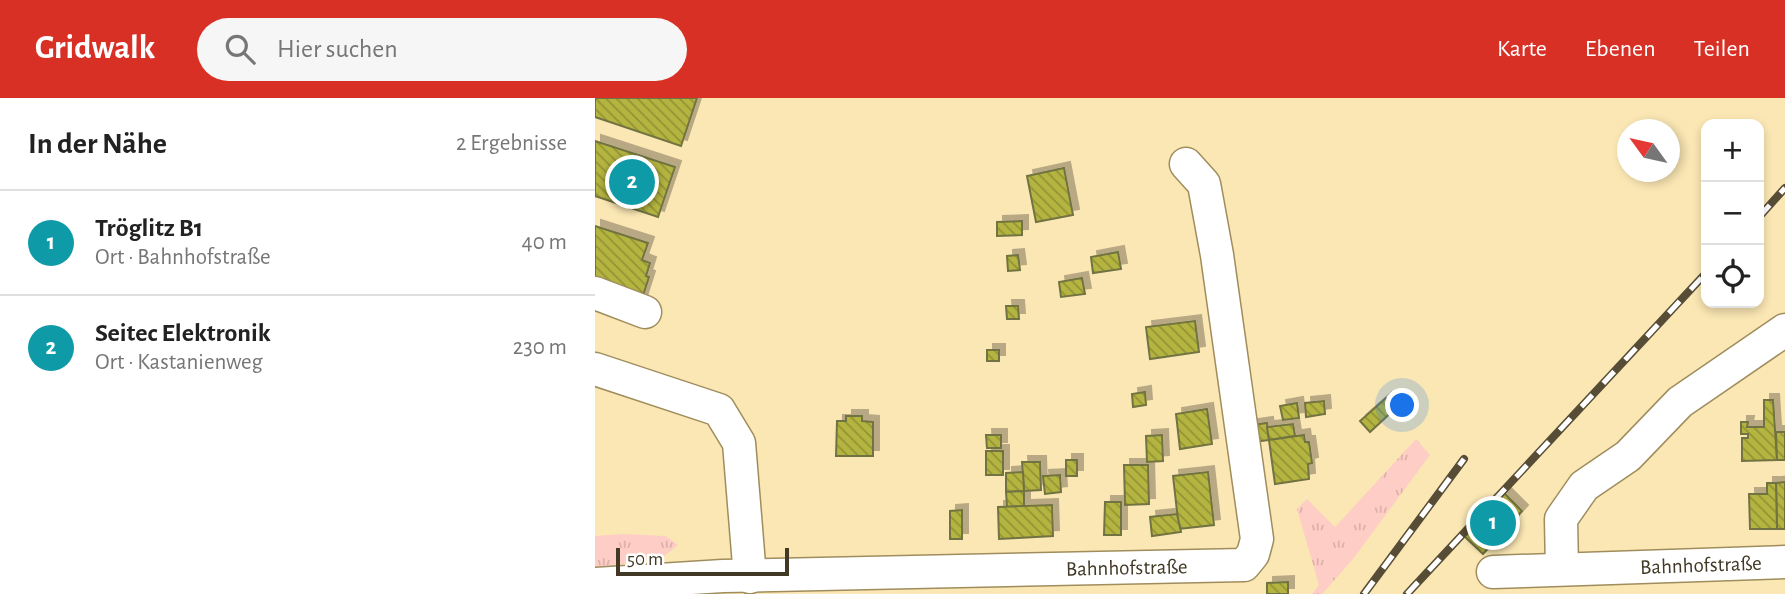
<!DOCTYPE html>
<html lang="de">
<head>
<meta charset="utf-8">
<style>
	:root { --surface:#fff; --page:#f6f6f6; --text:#222; --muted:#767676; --line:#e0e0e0; --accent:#d93025 }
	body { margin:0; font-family:"Alegreya Sans",sans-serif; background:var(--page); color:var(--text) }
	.controls { position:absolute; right:21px; top:21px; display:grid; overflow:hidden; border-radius:14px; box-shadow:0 4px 10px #0003 }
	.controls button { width:63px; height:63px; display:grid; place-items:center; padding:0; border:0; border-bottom:2px solid var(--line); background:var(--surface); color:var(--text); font:35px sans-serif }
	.compass { position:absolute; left:1022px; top:21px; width:63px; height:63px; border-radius:50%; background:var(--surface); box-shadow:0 4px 10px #0003; rotate:303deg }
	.scale { position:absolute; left:21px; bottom:18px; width:173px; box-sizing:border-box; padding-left:7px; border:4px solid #413925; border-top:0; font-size:19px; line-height:24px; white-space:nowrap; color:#413925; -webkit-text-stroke:5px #fff; paint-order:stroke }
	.you { position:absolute; left:808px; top:308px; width:24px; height:24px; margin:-18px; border:5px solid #fff; border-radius:50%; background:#1a73e8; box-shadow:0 0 0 10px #1a73e833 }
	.badge { display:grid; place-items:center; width:46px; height:46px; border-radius:50%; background:var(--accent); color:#fff; font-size:23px; font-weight:700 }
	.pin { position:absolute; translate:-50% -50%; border:4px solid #fff; box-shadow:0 2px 7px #0006 }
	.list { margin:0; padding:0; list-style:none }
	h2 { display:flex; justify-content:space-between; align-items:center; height:91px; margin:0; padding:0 28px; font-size:30px }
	h2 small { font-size:23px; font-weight:400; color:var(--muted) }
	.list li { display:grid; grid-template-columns:46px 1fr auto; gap:21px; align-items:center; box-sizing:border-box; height:105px; padding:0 28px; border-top:2px solid var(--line) }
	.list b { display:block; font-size:26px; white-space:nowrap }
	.list p { margin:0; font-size:23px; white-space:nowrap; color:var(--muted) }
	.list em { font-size:23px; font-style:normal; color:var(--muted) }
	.icon { flex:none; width:38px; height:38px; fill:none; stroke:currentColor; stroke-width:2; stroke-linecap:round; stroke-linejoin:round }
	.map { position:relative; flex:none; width:1190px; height:496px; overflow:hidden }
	header { display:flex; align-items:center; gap:42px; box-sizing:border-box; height:98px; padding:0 35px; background:var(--accent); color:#fff }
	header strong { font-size:33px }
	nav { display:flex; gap:38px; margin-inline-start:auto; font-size:24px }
	.search { width:490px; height:63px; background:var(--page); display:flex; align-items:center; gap:18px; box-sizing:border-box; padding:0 24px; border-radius:38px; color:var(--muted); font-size:26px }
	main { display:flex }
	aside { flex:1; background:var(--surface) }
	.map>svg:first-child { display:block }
</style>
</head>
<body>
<header>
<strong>Gridwalk</strong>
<div class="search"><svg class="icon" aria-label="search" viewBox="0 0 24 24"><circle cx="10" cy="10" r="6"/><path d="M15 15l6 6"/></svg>Hier suchen</div>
<nav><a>Karte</a><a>Ebenen</a><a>Teilen</a></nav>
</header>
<main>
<aside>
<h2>In der Nähe<small>2 Ergebnisse</small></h2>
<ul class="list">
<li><span class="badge" style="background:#0f9aa8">1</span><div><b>Tröglitz B1</b><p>Ort · Bahnhofstraße</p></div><em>40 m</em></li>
<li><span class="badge" style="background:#0f9aa8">2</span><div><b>Seitec Elektronik</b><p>Ort · Kastanienweg</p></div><em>230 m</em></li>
</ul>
</aside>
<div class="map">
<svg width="1190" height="496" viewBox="0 0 1190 496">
	<defs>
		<pattern id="grass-tufts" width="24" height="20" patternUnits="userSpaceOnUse" patternTransform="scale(1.75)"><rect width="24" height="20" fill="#fecdc5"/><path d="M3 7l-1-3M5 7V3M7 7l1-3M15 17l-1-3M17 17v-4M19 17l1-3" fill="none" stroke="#dbb1a9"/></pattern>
		<pattern id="building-back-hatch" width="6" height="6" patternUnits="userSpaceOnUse" patternTransform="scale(1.75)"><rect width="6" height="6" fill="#b4b43f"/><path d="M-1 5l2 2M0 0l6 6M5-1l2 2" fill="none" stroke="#949335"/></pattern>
		<filter id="shadow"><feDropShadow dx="6" dy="-6" stdDeviation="0" flood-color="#0004"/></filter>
	</defs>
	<rect width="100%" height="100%" fill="#fbe7b4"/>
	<g fill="url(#grass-tufts)">
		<polygon points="821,341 835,357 758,461 727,496 717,496 724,487 702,411 712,401 740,429"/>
		<polygon points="28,436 71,438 83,447 68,459 0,471 0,438"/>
	</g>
	<g fill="url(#building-back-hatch)" stroke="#727342" stroke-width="2" filter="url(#shadow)">
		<polygon points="0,0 102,0 86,48 0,19"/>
		<polygon points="0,43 80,69 63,119 0,98"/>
		<polygon points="469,70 478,117 441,124 432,78"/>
		<polygon points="427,123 427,137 402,138 402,124"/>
		<polygon points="0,128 53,145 47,162 55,165 51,178 54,179 46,204 0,184"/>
		<polygon points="523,154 526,171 498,175 496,159"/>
		<polygon points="423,157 425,172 413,173 412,158"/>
		<polygon points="487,180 490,196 466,199 464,184"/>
		<polygon points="411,208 423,208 424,221 412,221"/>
		<polygon points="600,223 604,254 555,261 551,229"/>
		<rect x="392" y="252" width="12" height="11"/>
		<polygon points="550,294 551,307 538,309 537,296"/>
		<polygon points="791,300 800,311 775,334 765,323"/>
		<polygon points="1169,302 1178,302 1182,362 1147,363 1147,340 1153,340 1153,336 1146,336 1146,324 1153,324 1152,329 1169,329"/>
		<polygon points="729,303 730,316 711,319 710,305"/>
		<polygon points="702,305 704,320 688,322 685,308"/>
		<polygon points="612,311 617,346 585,351 581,316"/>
		<polygon points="251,318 267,318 267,323 278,324 278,358 241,358 242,323 251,323"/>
		<polygon points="672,325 674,342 659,344 657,327"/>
		<polygon points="698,326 700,338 674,342 672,329"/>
		<polygon points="1181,334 1190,334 1190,362 1182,362"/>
		<polygon points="391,337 406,337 406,350 392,350"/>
		<polygon points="567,337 568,363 552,364 551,338"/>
		<polygon points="709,337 710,344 714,344 717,365 713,366 714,381 680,386 674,342"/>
		<rect x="391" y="353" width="17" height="24"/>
		<rect x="471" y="362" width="11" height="16"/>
		<polygon points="427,364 445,364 446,392 429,393"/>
		<polygon points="529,367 553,367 554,406 530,407"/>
		<polygon points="428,374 429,393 411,394 411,375"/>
		<polygon points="613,374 619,427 584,431 578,378"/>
		<polygon points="465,377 466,394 450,396 448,378"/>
		<polygon points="1190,384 1190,431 1182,431 1181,385"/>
		<polygon points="1172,385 1181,385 1182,431 1155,431 1154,396 1172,396"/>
		<polygon points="429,393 429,408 412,409 411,394"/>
		<polygon points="909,395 927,413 888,456 869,438"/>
		<polygon points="510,404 526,404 526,437 509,437"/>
		<polygon points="457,407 458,438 404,441 403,409"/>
		<polygon points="367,412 367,441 355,441 355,413"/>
		<polygon points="582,416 586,434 557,438 555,419"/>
		<polygon points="693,484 693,496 672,496 672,485"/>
	</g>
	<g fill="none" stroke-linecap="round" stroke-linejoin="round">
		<g stroke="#9f8d5d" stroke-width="35">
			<g id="minor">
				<polyline points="0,195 50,214"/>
				<polyline points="0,271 124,312 144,345 155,479"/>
				<polyline points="967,471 966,421 989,388 1033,358 1085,304 1190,232"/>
				<path id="s1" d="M898 474 1190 464"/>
				<path id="s2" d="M0 486 128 478 649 467 658 456 662 441 622 157 609 86 591 66"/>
			</g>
		</g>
		<use href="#minor" stroke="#fff" stroke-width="32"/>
		<g stroke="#574d36" stroke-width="8">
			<g id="rail">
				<polyline points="1164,119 1190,90"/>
				<polyline points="769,496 869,361"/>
				<polyline points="812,496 1111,175"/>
			</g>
		</g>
		<use href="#rail" stroke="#fff" stroke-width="5" stroke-dasharray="16" stroke-linecap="butt"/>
	</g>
	<g text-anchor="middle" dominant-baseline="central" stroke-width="5" stroke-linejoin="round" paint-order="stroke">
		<g font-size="21" fill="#413925" stroke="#fff">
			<text stroke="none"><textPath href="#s1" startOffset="208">Bahnhofstraße</textPath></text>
			<text stroke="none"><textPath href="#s2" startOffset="532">Bahnhofstraße</textPath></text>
		</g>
	</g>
</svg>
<div class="controls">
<button>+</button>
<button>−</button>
<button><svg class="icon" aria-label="locate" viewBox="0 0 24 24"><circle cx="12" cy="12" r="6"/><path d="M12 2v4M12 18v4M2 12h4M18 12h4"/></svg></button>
</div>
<svg class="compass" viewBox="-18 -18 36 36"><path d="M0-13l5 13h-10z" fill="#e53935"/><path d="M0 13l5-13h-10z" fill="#767676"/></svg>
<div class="scale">50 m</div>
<div class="you"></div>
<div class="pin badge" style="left:898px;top:425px;background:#0f9aa8">1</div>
<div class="pin badge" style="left:37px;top:84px;background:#0f9aa8">2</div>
</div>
</main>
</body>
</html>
